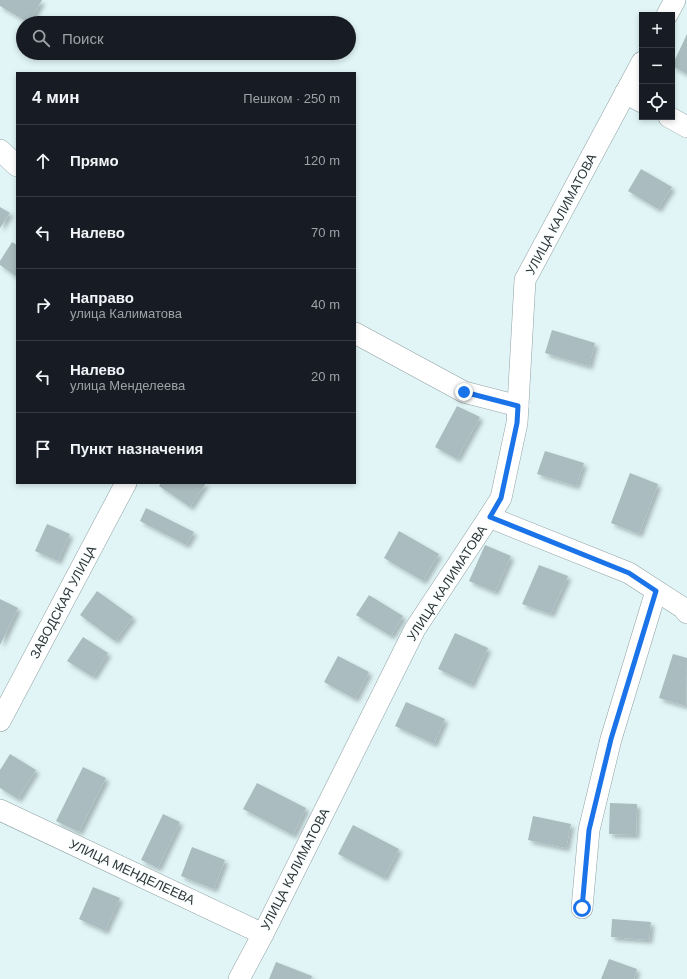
<!DOCTYPE html>
<html lang="ru">
<head>
<meta charset="utf-8">
<style>
	:root { --surface:#171b24; --page:#242831; --text:#f1f3f6; --muted:#9ea1a6; --line:#363941 }
	body { margin:0; font-family:Arial,sans-serif; background:var(--page); color:var(--text) }
	.controls { position:absolute; right:12px; top:12px; display:grid; overflow:hidden; border-radius:0px; box-shadow:0 2px 6px #0003 }
	.controls button { width:36px; height:36px; display:grid; place-items:center; padding:0; border:0; border-bottom:1px solid var(--line); background:var(--surface); color:var(--text); font:20px sans-serif }
	.stop { position:absolute; width:12px; height:12px; margin:-9px; border:3px solid #1a73e8; border-radius:50%; background:#fff }
	.stop.end { background:#1a73e8; border-color:#fff; box-shadow:0 1px 4px #0008 }
	.list { margin:0; padding:0; list-style:none }
	h2 { display:flex; justify-content:space-between; align-items:center; height:52px; margin:0; padding:0 16px; font-size:17px }
	h2 small { font-size:13px; font-weight:400; color:var(--muted) }
	.list li { display:grid; grid-template-columns:26px 1fr auto; gap:12px; align-items:center; box-sizing:border-box; height:72px; padding:0 16px; border-top:1px solid var(--line) }
	.list b { display:block; font-size:15px; white-space:nowrap }
	.list p { margin:0; font-size:13px; white-space:nowrap; color:var(--muted) }
	.list em { font-size:13px; font-style:normal; color:var(--muted) }
	.icon { flex:none; width:22px; height:22px; fill:none; stroke:currentColor; stroke-width:2; stroke-linecap:round; stroke-linejoin:round }
	.map { position:relative; flex:none; width:687px; height:979px; overflow:hidden }
	.search { position:absolute; background:var(--surface); box-shadow:0 2px 6px #0003; left:16px; top:16px; width:340px; height:44px; display:flex; align-items:center; gap:10px; box-sizing:border-box; padding:0 14px; border-radius:22px; color:var(--muted); font-size:15px }
	.panel { position:absolute; background:var(--surface); box-shadow:0 2px 6px #0003; left:16px; top:72px; width:340px; height:412px; border-radius:0px }
	.map>svg:first-child { display:block }
</style>
</head>
<body>
<div class="map">
<svg width="687" height="979" viewBox="0 0 687 979">
	<defs>
		<filter id="shadow"><feDropShadow dx="3.5" dy="3.5" stdDeviation="2" flood-color="#0004"/></filter>
	</defs>
	<rect width="100%" height="100%" fill="#e1f5f7"/>
	<g fill="#aabcbf" filter="url(#shadow)">
		<polygon points="0,0 42,0 29,23 0,6"/>
		<polygon points="687,34 687,74 672,66"/>
		<polygon points="641,169 672,187 658,209 628,191"/>
		<polygon points="0,207 10,213 0,228"/>
		<polygon points="12,242 17,245 17,277 0,265 0,261"/>
		<polygon points="552,330 595,343 589,366 545,353"/>
		<polygon points="457,406 480,417 457,459 435,447"/>
		<polygon points="545,451 584,463 576,486 537,474"/>
		<polygon points="630,473 658,484 639,534 611,523"/>
		<polygon points="161,483 206,483 190,507 159,486"/>
		<polygon points="146,508 194,532 186,545 140,521"/>
		<polygon points="47,524 70,534 58,561 35,551"/>
		<polygon points="399,531 439,554 423,581 384,558"/>
		<polygon points="485,545 511,556 495,592 469,581"/>
		<polygon points="539,565 568,576 551,614 522,604"/>
		<polygon points="97,591 133,617 115,641 80,615"/>
		<polygon points="369,595 403,616 391,636 356,615"/>
		<polygon points="0,599 18,608 0,645"/>
		<polygon points="455,633 488,648 471,685 438,669"/>
		<polygon points="83,637 108,653 93,677 67,661"/>
		<polygon points="673,654 687,658 686,706 659,698"/>
		<polygon points="338,656 369,672 355,699 324,682"/>
		<polygon points="406,702 445,719 434,744 395,726"/>
		<polygon points="10,754 36,770 18,799 0,788 0,770"/>
		<polygon points="83,767 106,778 79,832 56,821"/>
		<polygon points="257,783 306,808 293,835 243,809"/>
		<polygon points="610,803 637,804 636,835 609,834"/>
		<polygon points="163,814 180,822 158,868 141,860"/>
		<polygon points="533,816 571,824 566,848 528,840"/>
		<polygon points="353,825 399,849 384,878 338,854"/>
		<polygon points="192,847 225,860 214,889 181,876"/>
		<polygon points="93,887 120,898 105,931 79,919"/>
		<polygon points="612,919 651,922 649,940 611,937"/>
		<polygon points="609,959 637,969 634,979 601,979"/>
		<polygon points="276,962 312,976 311,979 269,979"/>
	</g>
	<g fill="none" stroke-linecap="round" stroke-linejoin="round">
		<g stroke="#8fa0a3" stroke-width="22">
			<g id="minor">
				<polyline points="667,15 675,0"/>
				<polyline points="625,93 642,102"/>
				<polyline points="669,117 687,127"/>
				<polyline points="0,150 17,166"/>
				<polyline points="355,333 464,392 518,406"/>
				<polyline points="489,517 629,573 683,608 687,613"/>
				<polyline points="0,721 126,483"/>
				<polyline points="0,810 263,934"/>
				<polyline points="582,908 589,830 611,739 656,591"/>
				<polyline points="239,979 263,934 415,629 489,517 501,498 517,423 525,280 642,62"/>
			</g>
		</g>
		<use href="#minor" stroke="#fff" stroke-width="21"/>
	</g>
	<g fill="none" stroke-linecap="round" stroke-linejoin="round">
		<polyline stroke="#1a73e8" stroke-width="5" points="464,392 518,406 517,423 501,498 490,517 629,573 656,591 611,739 589,830 582,908"/>
	</g>
	<g text-anchor="middle" dominant-baseline="central" stroke-width="3.5" stroke-linejoin="round" paint-order="stroke">
		<g font-size="13" fill="#2f3738" stroke="#fbfeff">
			<text transform="translate(561 214) rotate(-62)">УЛИЦА КАЛИМАТОВА</text>
			<text transform="translate(447 583) rotate(-57)">УЛИЦА КАЛИМАТОВА</text>
			<text transform="translate(63 602) rotate(-62)">ЗАВОДСКАЯ УЛИЦА</text>
			<text transform="translate(295 869) rotate(-63)">УЛИЦА КАЛИМАТОВА</text>
			<text transform="translate(132 872) rotate(25)">УЛИЦА МЕНДЕЛЕЕВА</text>
		</g>
	</g>
</svg>
<div class="controls">
<button>+</button>
<button>−</button>
<button><svg class="icon" aria-label="locate" viewBox="0 0 24 24"><circle cx="12" cy="12" r="6"/><path d="M12 2v4M12 18v4M2 12h4M18 12h4"/></svg></button>
</div>
<div class="stop" style="left:582px;top:908px"></div>
<div class="stop end" style="left:464px;top:392px"></div>
<div class="search"><svg class="icon" aria-label="search" viewBox="0 0 24 24"><circle cx="10" cy="10" r="6"/><path d="M15 15l6 6"/></svg>Поиск</div>
<section class="panel">
<h2>4 мин<small>Пешком · 250 m</small></h2>
<ul class="list">
<li><svg class="icon" aria-label="ahead" viewBox="0 0 24 24"><path d="M12 20V5M6 11l6-6 6 6"/></svg><div><b>Прямо</b></div><em>120 m</em></li>
<li><svg class="icon" aria-label="left" viewBox="0 0 24 24"><path d="M17 20v-9H6M10 6l-5 5 5 5"/></svg><div><b>Налево</b></div><em>70 m</em></li>
<li><svg class="icon" aria-label="right" viewBox="0 0 24 24"><path d="M7 20v-9h11M14 6l5 5-5 5"/></svg><div><b>Направо</b><p>улица Калиматова</p></div><em>40 m</em></li>
<li><svg class="icon" aria-label="left" viewBox="0 0 24 24"><path d="M17 20v-9H6M10 6l-5 5 5 5"/></svg><div><b>Налево</b><p>улица Менделеева</p></div><em>20 m</em></li>
<li><svg class="icon" aria-label="arrive" viewBox="0 0 24 24"><path d="M6 21V4h12l-3 4 3 4H6"/></svg><div><b>Пункт назначения</b></div></li>
</ul>
</section>
</div>
</body>
</html>
